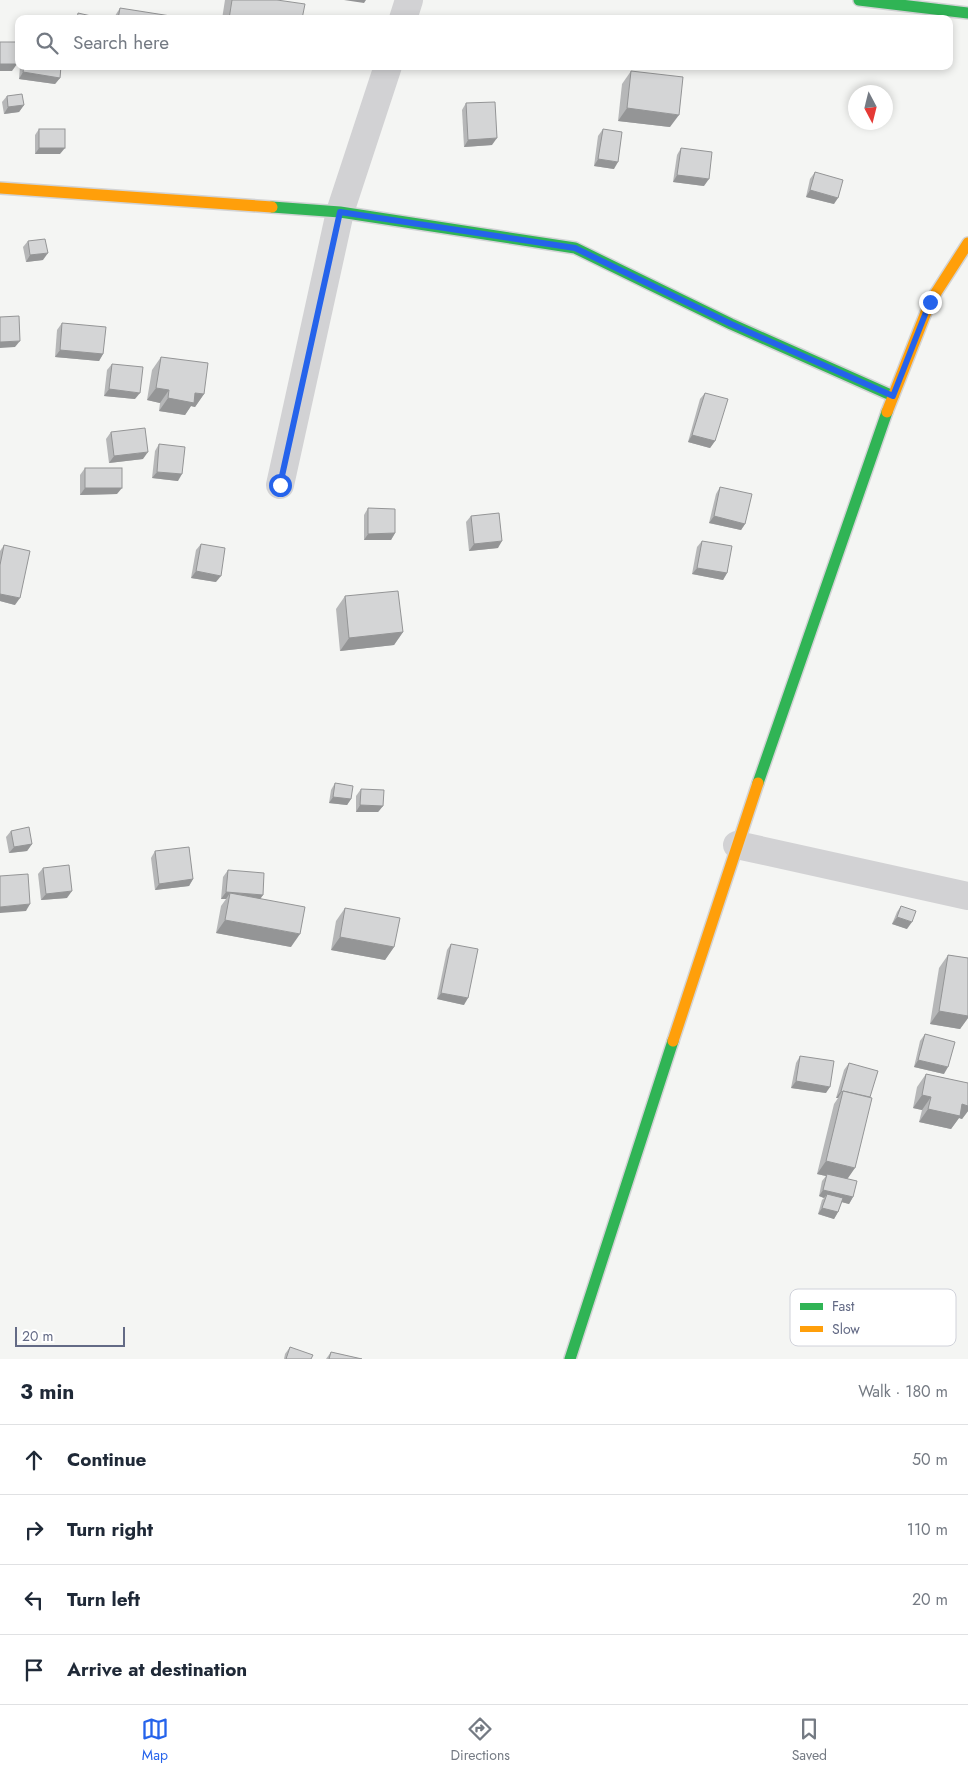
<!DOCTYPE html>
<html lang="en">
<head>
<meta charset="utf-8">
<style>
	:root { --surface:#fff; --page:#f2f2f3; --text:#1f2937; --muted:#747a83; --line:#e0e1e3; --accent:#2563eb }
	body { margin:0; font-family:Jost,sans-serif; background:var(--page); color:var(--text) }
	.compass { position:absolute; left:848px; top:85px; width:45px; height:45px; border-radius:50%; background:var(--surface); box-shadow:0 2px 8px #0003; rotate:173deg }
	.scale { position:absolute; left:15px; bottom:12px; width:110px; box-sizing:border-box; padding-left:5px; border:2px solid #636a85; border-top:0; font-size:14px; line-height:18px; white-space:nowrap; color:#636a85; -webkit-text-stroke:4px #fff; paint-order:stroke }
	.stop { position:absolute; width:15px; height:15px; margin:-11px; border:4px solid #2563eb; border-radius:50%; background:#fff }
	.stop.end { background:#2563eb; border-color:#fff; box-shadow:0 1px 5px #0008 }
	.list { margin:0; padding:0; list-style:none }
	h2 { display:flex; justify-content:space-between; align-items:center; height:65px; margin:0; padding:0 20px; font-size:21px }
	h2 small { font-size:16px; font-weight:400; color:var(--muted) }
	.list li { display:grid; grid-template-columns:32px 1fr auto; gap:15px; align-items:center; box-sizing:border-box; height:70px; padding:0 20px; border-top:1px solid var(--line) }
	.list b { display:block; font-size:19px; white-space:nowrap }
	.list em { font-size:16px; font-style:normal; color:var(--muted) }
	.icon { flex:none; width:28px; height:28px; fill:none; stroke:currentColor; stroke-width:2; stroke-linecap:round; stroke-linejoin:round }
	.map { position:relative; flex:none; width:968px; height:1359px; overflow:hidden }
	.search { position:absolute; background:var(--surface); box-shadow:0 2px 8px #0003; left:15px; right:15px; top:15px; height:55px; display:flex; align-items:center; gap:12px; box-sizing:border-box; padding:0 18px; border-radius:10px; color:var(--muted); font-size:19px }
	.sheet { height:345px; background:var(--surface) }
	nav { display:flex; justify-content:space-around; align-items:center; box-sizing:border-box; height:70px; border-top:1px solid var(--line); background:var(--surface); font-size:14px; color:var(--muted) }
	nav a { display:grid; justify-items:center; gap:2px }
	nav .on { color:var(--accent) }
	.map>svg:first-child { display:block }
</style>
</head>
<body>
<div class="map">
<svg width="968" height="1359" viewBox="0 0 968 1359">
	<rect width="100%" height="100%" fill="#f4f5f3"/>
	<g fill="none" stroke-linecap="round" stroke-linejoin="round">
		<g stroke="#d2d3d5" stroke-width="14">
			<g id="fast">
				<polyline points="859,0 968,13"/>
				<polyline points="272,207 340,212 575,248 731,324 893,396"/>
				<polyline points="758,783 887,412"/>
				<polyline points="570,1359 673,1041"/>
			</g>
		</g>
		<g stroke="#d2d3d5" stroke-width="14">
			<g id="slow">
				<polyline points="0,188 272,207"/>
				<polyline points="887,412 930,302 968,243"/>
				<polyline points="673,1041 758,783"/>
			</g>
		</g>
		<g stroke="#d2d2d4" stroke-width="28">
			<polyline points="403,19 409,0"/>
			<polyline points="280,485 340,212 388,66"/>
			<polyline points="737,845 968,896"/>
		</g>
		<use href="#fast" stroke="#30b455" stroke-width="11"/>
		<use href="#slow" stroke="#ff9f0a" stroke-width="11"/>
	</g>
	<g fill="#b6b7b8">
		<polygon points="225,0 277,0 302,19 222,19"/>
		<polygon points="120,8 177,19 113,19"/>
		<polygon points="20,66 61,66 60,78 55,84 19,79"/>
		<polygon points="631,71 670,127 618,121 622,84"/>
		<polygon points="7,96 24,105 19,112 4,114 2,102"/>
		<polygon points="466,103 492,145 464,147 462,110"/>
		<polygon points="39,129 60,154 35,154 35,135"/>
		<polygon points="603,129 614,169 594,166 598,136"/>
		<polygon points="681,148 704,186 673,182 677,155"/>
		<polygon points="815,172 834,204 806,197 810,179"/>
		<polygon points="28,241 43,260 26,262 23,247"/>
		<polygon points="62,323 103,354 99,361 55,357 57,330"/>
		<polygon points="161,357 204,394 195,407 191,406 185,415 159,411 160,403 147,400 152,370"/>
		<polygon points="112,364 135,399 104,396 107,370"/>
		<polygon points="705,393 715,441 710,448 688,442 700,399"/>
		<polygon points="111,432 143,459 109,463 106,439"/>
		<polygon points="159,444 178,481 152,478 155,451"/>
		<polygon points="85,468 117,494 80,495 80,475"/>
		<polygon points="720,487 745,524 741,530 709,523 716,494"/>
		<polygon points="368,508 395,533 391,540 364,540 364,515"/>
		<polygon points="471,516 498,548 469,551 466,522"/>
		<polygon points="702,541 727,573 723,580 692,574 697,547"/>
		<polygon points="201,544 216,582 191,578 196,550"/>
		<polygon points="4,545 15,605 0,601 0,551"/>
		<polygon points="345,596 403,632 394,645 340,651 336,609"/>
		<polygon points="335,783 351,799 347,805 329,803 331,790"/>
		<polygon points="361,789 383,806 378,812 356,812 356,796"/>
		<polygon points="11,831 32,844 27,851 9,853 6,837"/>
		<polygon points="155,851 193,879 189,886 155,890 151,858"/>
		<polygon points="43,868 67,898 41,900 38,874"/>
		<polygon points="228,870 263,895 260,899 291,947 216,933 221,906 226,899 221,899 223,877"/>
		<polygon points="901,906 907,929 892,924 897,912"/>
		<polygon points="345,908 394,947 385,960 331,950 336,921"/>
		<polygon points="451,944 464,1005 437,999 447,950"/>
		<polygon points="948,955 968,958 968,1018 960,1029 930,1024 939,968"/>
		<polygon points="925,1034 944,1074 914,1067 920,1041"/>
		<polygon points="800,1056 826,1093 791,1088 796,1063"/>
		<polygon points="849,1063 847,1179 853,1197 849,1204 842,1202 838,1212 834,1219 818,1214 822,1200 824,1198 819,1196 822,1181 826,1176 817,1174 834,1104 838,1098 836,1098 844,1070"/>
		<polygon points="926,1074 968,1083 968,1111 962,1119 959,1118 951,1129 919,1122 922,1110 913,1108 917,1087"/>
		<polygon points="290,1347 311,1359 284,1359 285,1354"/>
		<polygon points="331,1352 362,1359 326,1359"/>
	</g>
	<g fill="#949596">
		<polygon points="344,0 366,0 364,3"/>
		<polygon points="0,64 17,64 12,71 0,71"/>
		<polygon points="272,66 289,66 288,69"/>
		<polygon points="23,72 60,78 55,84 19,79"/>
		<polygon points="24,105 19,112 4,114 8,107"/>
		<polygon points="627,108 679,115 670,127 618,121"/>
		<polygon points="497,138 492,145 464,147 468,140"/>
		<polygon points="39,148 65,148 60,154 35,154"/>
		<polygon points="598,159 618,162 614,169 594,166"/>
		<polygon points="677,175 709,179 704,186 673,182"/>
		<polygon points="810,190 838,198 834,204 806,197"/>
		<polygon points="48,253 43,260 26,262 30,255"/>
		<polygon points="20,341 15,347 0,348 0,342"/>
		<polygon points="60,350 103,354 99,361 55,357"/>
		<polygon points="156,388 169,390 160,403 147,400"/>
		<polygon points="109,389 140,393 135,399 104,396"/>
		<polygon points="195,393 204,394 195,407 191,406 185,415 159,411 168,398"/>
		<polygon points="692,435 715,441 710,448 688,442"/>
		<polygon points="148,452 143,459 109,463 114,456"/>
		<polygon points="157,472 182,474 178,481 152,478"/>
		<polygon points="85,488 122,488 117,494 80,495"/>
		<polygon points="714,516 745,524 741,530 709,523"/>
		<polygon points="395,533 391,540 364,540 368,534"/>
		<polygon points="502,541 498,548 469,551 474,544"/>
		<polygon points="697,568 727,573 723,580 692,574"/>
		<polygon points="196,571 221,576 216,582 191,578"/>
		<polygon points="0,594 20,598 15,605 0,601"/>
		<polygon points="403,632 394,645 340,651 349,638"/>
		<polygon points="333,797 351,799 347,805 329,803"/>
		<polygon points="360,805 383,806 378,812 356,812"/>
		<polygon points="32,844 27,851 9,853 14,847"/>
		<polygon points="193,879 189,886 155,890 159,884"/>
		<polygon points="72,891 67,898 41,900 46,894"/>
		<polygon points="226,892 263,895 258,902 230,893 226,899 221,899"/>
		<polygon points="30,904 26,911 0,913 0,907"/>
		<polygon points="897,917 912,922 907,929 892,924"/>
		<polygon points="225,920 300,934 291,947 216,933"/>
		<polygon points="340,937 394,947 385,960 331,950"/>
		<polygon points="441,993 468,998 464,1005 437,999"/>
		<polygon points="939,1011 968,1016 968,1018 960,1029 930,1024"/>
		<polygon points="918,1060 948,1067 944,1074 914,1067"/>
		<polygon points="796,1081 830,1087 826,1093 791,1088"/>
		<polygon points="841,1091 842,1091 838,1098 836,1098"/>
		<polygon points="922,1095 931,1097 922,1110 913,1108"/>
		<polygon points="962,1104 968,1106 968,1111 962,1119 959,1118 951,1129 919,1122 928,1109"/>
		<polygon points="826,1161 855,1168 846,1181 827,1174 826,1176 817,1174"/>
		<polygon points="823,1190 853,1197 849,1204 826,1198 827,1194 824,1198 819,1196"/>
		<polygon points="822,1208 838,1212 834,1219 818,1214"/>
	</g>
	<g fill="#d4d5d6" stroke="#949596">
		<polygon points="232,0 277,0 305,4 302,19 229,19"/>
		<polygon points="120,8 177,17 177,19 118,19"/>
		<polygon points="78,13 100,18 100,19 77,19"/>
		<polygon points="0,42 16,42 17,64 0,64"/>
		<polygon points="24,66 61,66 60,78 23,72"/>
		<polygon points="631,71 683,77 679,115 627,108"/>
		<polygon points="22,94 24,105 8,107 7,96"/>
		<polygon points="495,102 497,138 468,140 466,103"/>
		<rect x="39" y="129" width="26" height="19"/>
		<polygon points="603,129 622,132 618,162 598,159"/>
		<polygon points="681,148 712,152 709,179 677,175"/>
		<polygon points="815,172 843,180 838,198 810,190"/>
		<polygon points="45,239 48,253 30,255 28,241"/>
		<polygon points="19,316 20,341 0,342 0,317"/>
		<polygon points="62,323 106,327 103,354 60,350"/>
		<polygon points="161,357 208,363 204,394 195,393 194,403 168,398 169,390 156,388"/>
		<polygon points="112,364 143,367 140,393 109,389"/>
		<polygon points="705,393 728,399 715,441 692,435"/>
		<polygon points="145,428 148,452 114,456 111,432"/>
		<polygon points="159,444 185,447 182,474 157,472"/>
		<rect x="85" y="468" width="37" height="20"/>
		<polygon points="720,487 752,494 745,524 714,516"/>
		<polygon points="368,508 395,509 395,533 368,534"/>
		<polygon points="499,513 502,541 474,544 471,516"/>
		<polygon points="702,541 732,546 727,573 697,568"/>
		<polygon points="201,544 225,548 221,576 196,571"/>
		<polygon points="4,545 30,551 20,598 0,594 0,565"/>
		<polygon points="398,591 403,632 349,638 345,596"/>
		<polygon points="335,783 353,786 351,799 333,797"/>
		<polygon points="361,789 384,790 383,806 360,805"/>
		<polygon points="29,827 32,844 14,847 11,831"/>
		<polygon points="189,847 193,879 159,884 155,851"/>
		<polygon points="69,865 72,891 46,894 43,868"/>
		<polygon points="228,870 264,873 263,895 226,892"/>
		<polygon points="28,874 30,904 0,907 0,876"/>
		<polygon points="230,893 305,907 300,934 225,920"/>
		<polygon points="901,906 916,911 912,922 897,917"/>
		<polygon points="345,908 400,918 394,947 340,937"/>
		<polygon points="451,944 478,949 468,998 441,993"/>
		<polygon points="948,955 968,958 968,1016 939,1011"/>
		<polygon points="925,1034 955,1042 948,1067 918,1060"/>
		<polygon points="800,1056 834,1061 830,1087 796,1081"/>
		<polygon points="849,1063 878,1071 870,1097 843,1091 843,1092 841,1091"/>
		<polygon points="926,1074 968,1083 968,1106 962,1104 960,1116 928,1109 931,1097 922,1095"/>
		<polygon points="843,1091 872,1098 855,1168 826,1161"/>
		<polygon points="827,1174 857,1181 853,1197 823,1190"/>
		<polygon points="827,1194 843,1198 838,1212 822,1208"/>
		<polygon points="290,1347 313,1355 311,1359 286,1359"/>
		<polygon points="331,1352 362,1359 329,1359"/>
	</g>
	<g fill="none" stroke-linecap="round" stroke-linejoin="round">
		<polyline stroke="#2563eb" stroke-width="6" points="280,485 340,212 575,248 731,324 893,396 930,302"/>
	</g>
	<rect x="790" y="1289" width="166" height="57" rx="8" fill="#fff" stroke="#d0d2da" stroke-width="1"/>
	<rect x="800" y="1303" width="23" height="7" fill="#30b455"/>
	<rect x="800" y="1326" width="23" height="6" fill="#ff9f0a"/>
	<g font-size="14" fill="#636a85">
		<text x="832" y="1311">Fast</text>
		<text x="832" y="1334">Slow</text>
	</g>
</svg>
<svg class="compass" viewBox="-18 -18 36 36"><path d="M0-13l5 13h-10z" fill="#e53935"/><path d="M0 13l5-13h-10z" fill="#747a83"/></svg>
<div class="scale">20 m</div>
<div class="stop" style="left:280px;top:485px"></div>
<div class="stop end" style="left:930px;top:302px"></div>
<div class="search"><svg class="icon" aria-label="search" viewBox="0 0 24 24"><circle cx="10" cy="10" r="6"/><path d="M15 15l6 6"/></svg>Search here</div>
</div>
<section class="sheet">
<h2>3 min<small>Walk · 180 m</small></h2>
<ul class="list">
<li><svg class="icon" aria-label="ahead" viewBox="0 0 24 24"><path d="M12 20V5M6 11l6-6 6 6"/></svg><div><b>Continue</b></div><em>50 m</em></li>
<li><svg class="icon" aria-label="right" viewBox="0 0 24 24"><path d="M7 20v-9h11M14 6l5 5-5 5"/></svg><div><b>Turn right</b></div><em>110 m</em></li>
<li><svg class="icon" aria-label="left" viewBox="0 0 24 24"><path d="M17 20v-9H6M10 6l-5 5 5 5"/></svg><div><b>Turn left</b></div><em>20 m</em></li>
<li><svg class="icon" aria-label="arrive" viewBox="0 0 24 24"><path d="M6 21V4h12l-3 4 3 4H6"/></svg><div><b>Arrive at destination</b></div></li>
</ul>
</section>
<nav>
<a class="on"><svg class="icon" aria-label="map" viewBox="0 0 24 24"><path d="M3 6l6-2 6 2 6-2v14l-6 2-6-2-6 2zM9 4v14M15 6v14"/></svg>Map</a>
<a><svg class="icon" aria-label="directions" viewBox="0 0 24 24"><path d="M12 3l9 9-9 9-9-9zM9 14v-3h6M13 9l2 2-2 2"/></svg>Directions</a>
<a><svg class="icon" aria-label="saved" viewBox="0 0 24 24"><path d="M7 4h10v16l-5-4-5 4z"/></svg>Saved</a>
</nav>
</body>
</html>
